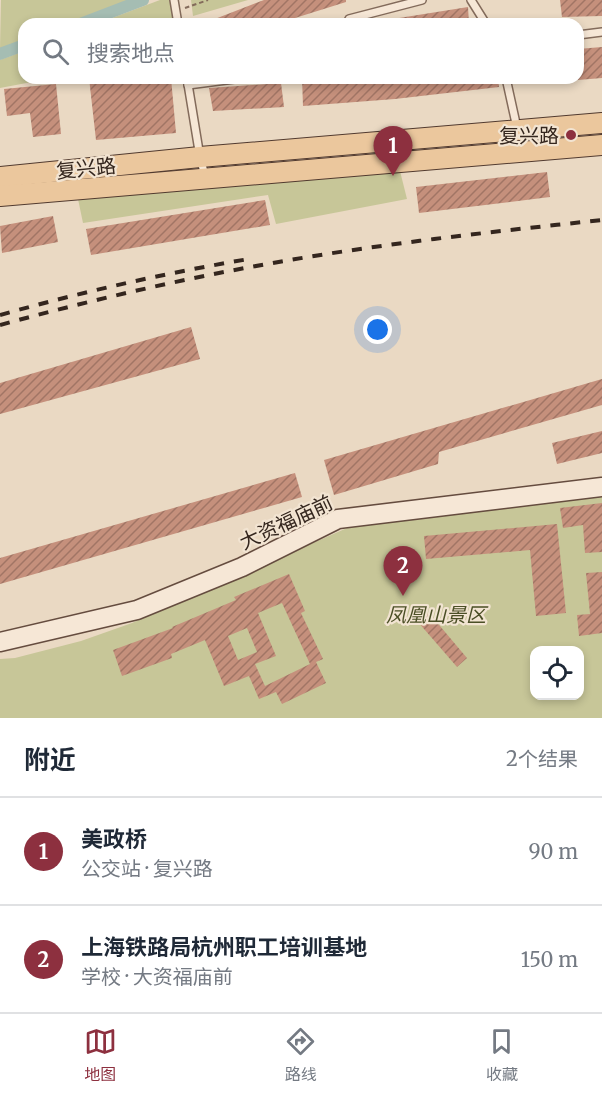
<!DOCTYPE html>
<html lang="zh">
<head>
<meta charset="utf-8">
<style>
	:root { --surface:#fff; --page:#f2f2f3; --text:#1f2937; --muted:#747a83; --line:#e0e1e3; --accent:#8d303f }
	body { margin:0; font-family:Merriweather,"Noto Sans SC",serif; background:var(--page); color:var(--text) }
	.controls { position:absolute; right:18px; bottom:18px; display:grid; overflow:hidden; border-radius:12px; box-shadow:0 3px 9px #0003 }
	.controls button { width:54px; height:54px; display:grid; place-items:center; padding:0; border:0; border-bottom:2px solid var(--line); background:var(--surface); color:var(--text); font:30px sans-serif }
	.you { position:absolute; left:378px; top:330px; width:21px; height:21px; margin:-15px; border:4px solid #fff; border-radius:50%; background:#1a73e8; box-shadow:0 0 0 9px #1a73e833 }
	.badge { display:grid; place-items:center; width:39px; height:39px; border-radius:50%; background:var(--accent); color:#fff; font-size:20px; font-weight:700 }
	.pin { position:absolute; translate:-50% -50px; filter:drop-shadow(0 2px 3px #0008) }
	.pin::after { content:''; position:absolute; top:32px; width:21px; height:18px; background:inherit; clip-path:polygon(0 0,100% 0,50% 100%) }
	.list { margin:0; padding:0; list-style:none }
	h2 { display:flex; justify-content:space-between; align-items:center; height:78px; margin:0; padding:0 24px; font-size:26px }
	h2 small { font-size:20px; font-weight:400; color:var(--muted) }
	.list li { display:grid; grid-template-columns:39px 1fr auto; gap:18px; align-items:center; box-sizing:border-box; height:108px; padding:0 24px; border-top:2px solid var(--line) }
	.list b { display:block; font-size:22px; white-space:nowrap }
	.list p { margin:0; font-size:20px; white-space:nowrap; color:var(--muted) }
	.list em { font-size:20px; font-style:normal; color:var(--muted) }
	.icon { flex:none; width:33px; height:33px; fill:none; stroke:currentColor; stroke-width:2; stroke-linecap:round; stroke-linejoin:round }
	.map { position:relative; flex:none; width:602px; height:718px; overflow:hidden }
	.search { position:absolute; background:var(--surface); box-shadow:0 3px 9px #0003; left:18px; right:18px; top:18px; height:66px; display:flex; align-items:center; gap:15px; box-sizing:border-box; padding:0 21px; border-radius:18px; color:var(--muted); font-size:22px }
	.sheet { height:294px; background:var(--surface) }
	nav { display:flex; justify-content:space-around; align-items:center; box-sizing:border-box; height:84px; border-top:2px solid var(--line); background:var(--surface); font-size:16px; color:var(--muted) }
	nav a { display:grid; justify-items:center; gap:3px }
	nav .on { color:var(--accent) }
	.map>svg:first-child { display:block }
</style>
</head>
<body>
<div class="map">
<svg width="602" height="718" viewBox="0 0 602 718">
	<defs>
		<pattern id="building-hatch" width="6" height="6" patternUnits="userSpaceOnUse" patternTransform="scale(1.5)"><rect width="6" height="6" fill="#c5907c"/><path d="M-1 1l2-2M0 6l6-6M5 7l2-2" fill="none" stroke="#a17565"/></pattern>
	</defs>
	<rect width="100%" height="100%" fill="#ead9c3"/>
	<g fill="#c7c698" fill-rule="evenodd">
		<polygon points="1,0 129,0 66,24 24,24 24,40 0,49"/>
		<polygon points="160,0 173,0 178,24 96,24"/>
		<polygon points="191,0 248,0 193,16"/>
		<polygon points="24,51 24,78 53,78 0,88 0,60"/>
		<polygon points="400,171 407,199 276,224 268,195 83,223 78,199"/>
		<path d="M602 483V718H0V659L15 658 81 641 132 623 347 528 413 512ZM534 650H580V696H534Z"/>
	</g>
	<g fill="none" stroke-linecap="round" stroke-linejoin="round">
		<g stroke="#a5bdb3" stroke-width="12">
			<polyline points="80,24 143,0"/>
			<polyline points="0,54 24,45"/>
		</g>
	</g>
	<g fill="url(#building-hatch)" fill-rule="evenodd">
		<polygon points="264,0 346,0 346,2 276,24 202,24"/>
		<polygon points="560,0 602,0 602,16 562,17"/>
		<polygon points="468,7 469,24 394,24 393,19"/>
		<polygon points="602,47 602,78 578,80 578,49"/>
		<polygon points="89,78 171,78 176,133 96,140"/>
		<polygon points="302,78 498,78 499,87 395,99 303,106"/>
		<polygon points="281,83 284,107 213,111 209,88"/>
		<polygon points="56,84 61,134 33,137 30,113 7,116 4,89"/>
		<polygon points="547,172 550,197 419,213 416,187"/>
		<polygon points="265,200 270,225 91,255 86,229"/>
		<polygon points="53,216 58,242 2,253 0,226"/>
		<polygon points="191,327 200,359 0,414 0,383"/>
		<polygon points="602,379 602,405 439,452 438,464 334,495 324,460"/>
		<polygon points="602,431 602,453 557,464 552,443"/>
		<polygon points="295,473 302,497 0,584 0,558"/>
		<polygon points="602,503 602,552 585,553 583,525 563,528 560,508"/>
		<polygon points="557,524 566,613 536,616 530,550 426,559 424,536"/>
		<polygon points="602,572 602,633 579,636 577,615 590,614 586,573"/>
		<path d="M289 574 305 611 301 613 323 659 316 662 326 683 282 704 276 692 259 699 249 676 224 686 205 640 171 654 172 658 122 676 113 650 173 628 172 627 236 600 234 597ZM282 603 310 664 265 686 255 664 276 656 258 613ZM247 628 257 652 238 660 228 636Z"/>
		<polygon points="429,613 467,658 457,667 418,622"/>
	</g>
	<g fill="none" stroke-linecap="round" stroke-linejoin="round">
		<g stroke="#836b5b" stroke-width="10">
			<g id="lane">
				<polyline points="174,0 178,24"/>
				<polyline points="471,0 486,24"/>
				<polyline points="347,24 349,19 422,0"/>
				<polyline points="578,35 602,32"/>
				<polyline points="187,78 200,157 205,176"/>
				<polyline points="506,78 517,128"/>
				<polyline points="188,85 242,78"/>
			</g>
		</g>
		<g stroke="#654c3f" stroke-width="21">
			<polyline id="secondary" points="0,642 137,610 242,567 338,519 602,487"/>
		</g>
		<g stroke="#513a2f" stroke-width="22">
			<g id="primary">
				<polyline points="0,177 200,157 602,123"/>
				<polyline points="0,196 602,145"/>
			</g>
		</g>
		<polyline stroke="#836b5b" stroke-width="2" stroke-dasharray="4.5 3" stroke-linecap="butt" points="185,8 208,0"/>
		<use href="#lane" stroke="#f6e7d6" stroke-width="7"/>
		<use href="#secondary" stroke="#f6e7d6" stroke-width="18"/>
		<use href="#primary" stroke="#ebc79d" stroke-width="20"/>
		<g stroke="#34261e" stroke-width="4" stroke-dasharray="10 10" stroke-linecap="butt">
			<path d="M0 315C82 292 165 273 249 259"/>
			<path d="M0 325C88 301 177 280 267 264 378 244 490 232 602 220"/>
		</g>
	</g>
	<circle fill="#8d303f" stroke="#f2e4d2" stroke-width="2" cx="571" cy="135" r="6"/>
	<g text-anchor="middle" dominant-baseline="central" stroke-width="4.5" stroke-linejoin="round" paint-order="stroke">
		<g font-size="20" fill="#34261e" stroke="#f2e4d2" text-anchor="end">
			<text x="559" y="135">复兴路</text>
		</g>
		<g font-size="20" fill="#34261e" stroke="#f2e4d2">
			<text transform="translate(86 168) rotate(-6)">复兴路</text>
			<text transform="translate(286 522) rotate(-25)">大资福庙前</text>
		</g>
		<g font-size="20" font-style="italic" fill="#4b4f26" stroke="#f2e4d2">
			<text x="436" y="614">凤凰山景区</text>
		</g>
	</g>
</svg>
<div class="controls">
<button><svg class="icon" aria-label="locate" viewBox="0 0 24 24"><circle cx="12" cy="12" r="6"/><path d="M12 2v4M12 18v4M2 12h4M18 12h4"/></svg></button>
</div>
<div class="you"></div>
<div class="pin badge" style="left:393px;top:176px">1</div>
<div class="pin badge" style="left:403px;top:596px">2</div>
<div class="search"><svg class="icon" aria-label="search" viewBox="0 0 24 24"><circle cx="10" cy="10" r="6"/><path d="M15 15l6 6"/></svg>搜索地点</div>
</div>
<section class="sheet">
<h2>附近<small>2个结果</small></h2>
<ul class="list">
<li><span class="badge">1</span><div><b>美政桥</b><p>公交站 · 复兴路</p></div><em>90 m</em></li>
<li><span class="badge">2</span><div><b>上海铁路局杭州职工培训基地</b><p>学校 · 大资福庙前</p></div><em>150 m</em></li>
</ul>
</section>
<nav>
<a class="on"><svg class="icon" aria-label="map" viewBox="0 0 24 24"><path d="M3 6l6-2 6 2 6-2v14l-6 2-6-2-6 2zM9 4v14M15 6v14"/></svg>地图</a>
<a><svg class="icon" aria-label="directions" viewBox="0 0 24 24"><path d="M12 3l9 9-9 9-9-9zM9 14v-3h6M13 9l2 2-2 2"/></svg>路线</a>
<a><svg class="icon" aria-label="saved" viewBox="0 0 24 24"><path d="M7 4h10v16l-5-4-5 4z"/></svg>收藏</a>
</nav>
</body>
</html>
